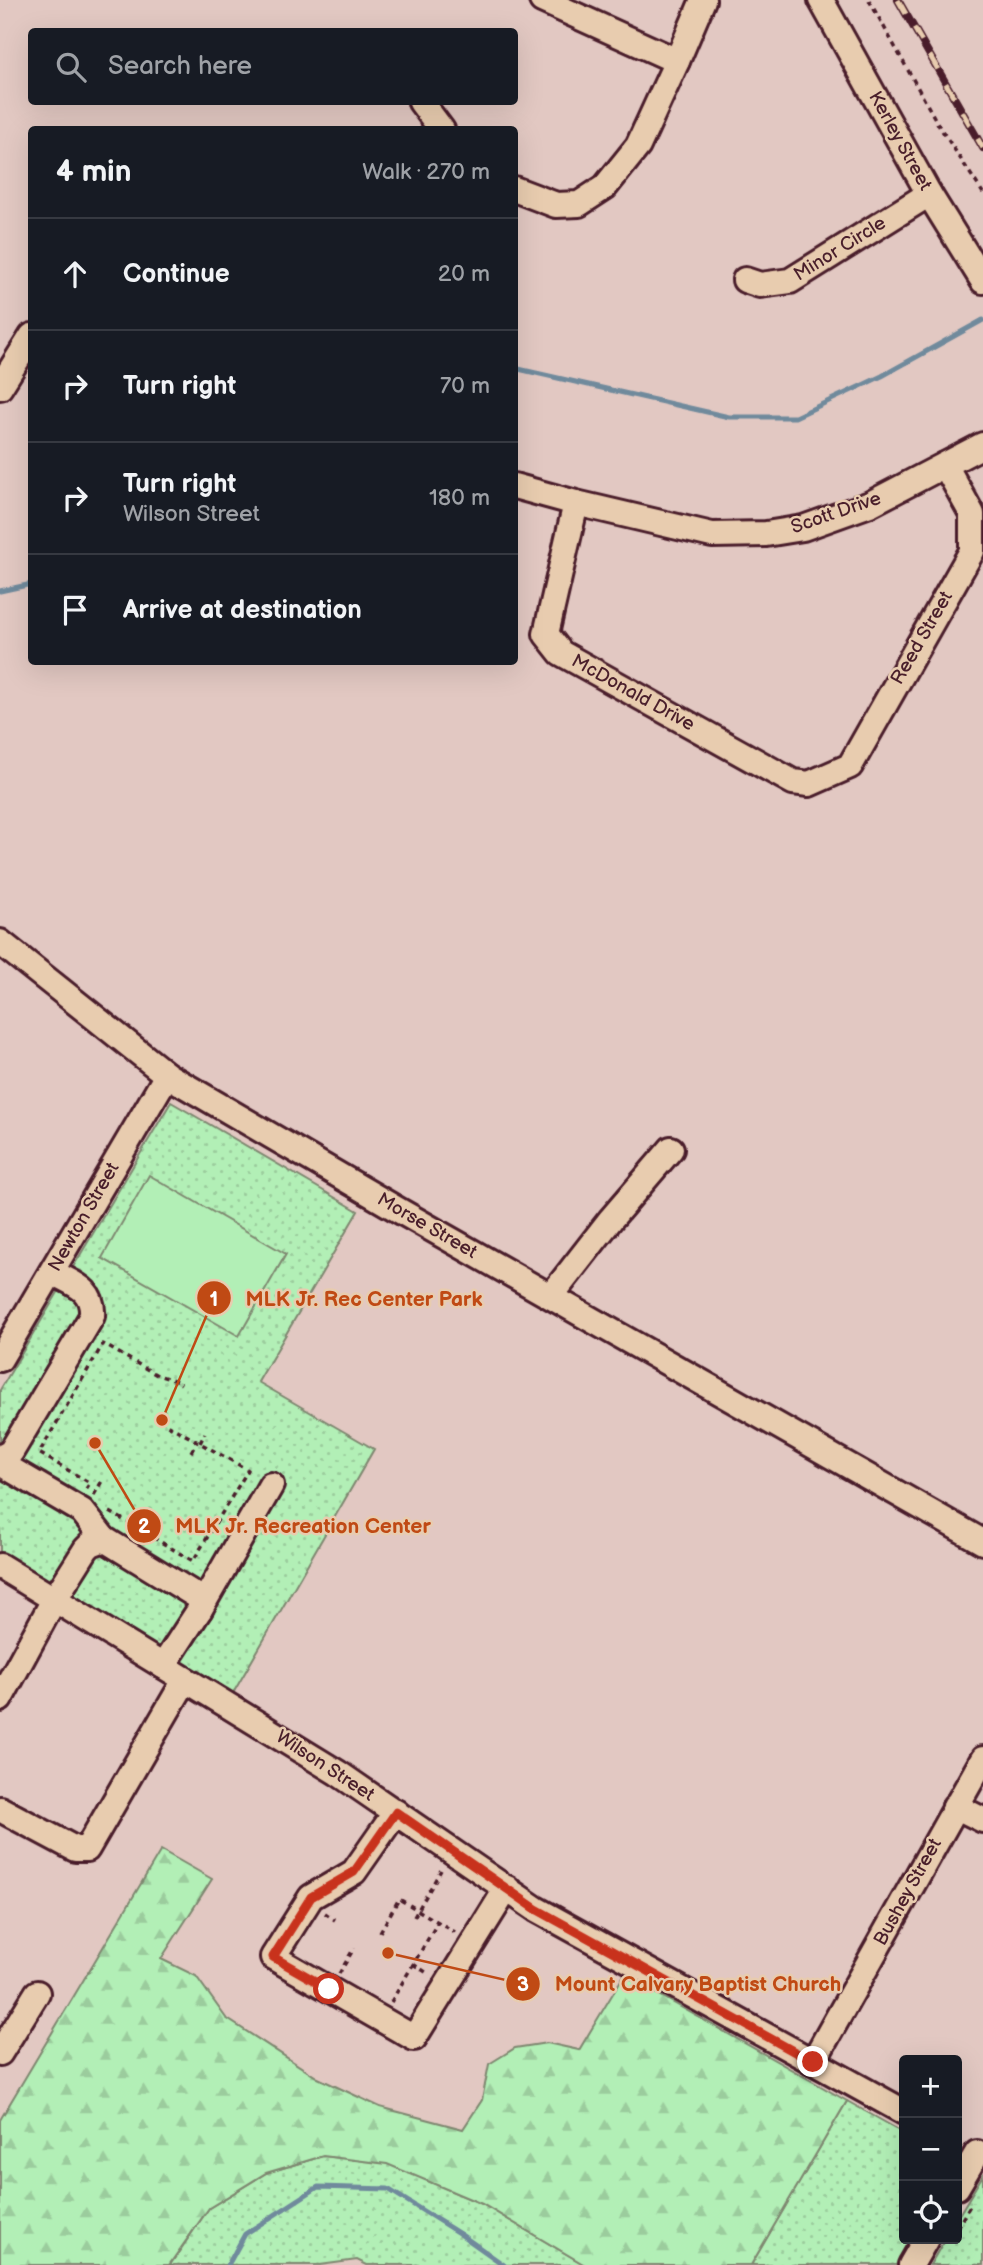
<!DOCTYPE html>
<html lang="en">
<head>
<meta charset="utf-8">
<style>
	:root { --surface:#171b24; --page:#20242c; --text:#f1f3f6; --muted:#9ea1a6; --line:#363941 }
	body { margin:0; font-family:"Balsamiq Sans",sans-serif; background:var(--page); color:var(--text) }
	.controls { position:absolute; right:21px; bottom:21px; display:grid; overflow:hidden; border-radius:7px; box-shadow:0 7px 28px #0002 }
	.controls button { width:63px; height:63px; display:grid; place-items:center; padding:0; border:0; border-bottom:2px solid var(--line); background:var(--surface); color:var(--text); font:35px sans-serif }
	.stop { position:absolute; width:21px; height:21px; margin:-16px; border:5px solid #c8321e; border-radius:50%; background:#fff }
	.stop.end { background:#c8321e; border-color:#fff; box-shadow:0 2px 7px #0008 }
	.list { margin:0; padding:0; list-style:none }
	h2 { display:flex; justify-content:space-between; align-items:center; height:91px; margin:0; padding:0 28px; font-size:30px }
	h2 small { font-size:23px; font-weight:400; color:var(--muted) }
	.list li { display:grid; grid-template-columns:46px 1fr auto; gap:21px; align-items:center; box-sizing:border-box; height:112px; padding:0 28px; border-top:2px solid var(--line) }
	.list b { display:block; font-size:26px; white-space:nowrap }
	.list p { margin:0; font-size:23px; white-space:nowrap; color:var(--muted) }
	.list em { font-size:23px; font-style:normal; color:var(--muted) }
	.icon { flex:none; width:38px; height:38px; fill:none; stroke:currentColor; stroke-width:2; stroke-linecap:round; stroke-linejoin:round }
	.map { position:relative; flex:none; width:983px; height:2265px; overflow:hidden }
	.search { position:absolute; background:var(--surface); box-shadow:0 7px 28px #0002; left:28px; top:28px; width:490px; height:77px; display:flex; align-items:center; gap:18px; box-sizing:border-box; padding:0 24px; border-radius:7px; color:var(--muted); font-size:26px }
	.panel { position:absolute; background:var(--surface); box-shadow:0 7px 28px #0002; left:28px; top:126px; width:490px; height:539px; border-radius:7px }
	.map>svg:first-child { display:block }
</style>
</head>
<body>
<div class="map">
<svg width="983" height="2265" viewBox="0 0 983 2265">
	<defs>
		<pattern id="green-dots" width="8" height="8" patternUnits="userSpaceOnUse" patternTransform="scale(1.75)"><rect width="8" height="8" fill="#b2efb6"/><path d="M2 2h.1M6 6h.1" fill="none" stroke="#9bcc9d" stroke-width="1.8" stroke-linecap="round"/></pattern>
		<pattern id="forest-firs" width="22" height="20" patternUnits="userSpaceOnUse" patternTransform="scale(1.75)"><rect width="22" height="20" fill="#b2efb6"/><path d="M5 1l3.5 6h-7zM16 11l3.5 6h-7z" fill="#9bcc9d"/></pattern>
	</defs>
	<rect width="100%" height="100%" fill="#e2c8c2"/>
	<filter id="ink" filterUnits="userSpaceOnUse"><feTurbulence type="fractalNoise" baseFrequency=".0143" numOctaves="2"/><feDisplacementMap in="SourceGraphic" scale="14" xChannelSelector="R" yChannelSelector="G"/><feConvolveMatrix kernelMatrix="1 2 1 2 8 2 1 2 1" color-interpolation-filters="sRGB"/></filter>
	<g filter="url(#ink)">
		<g fill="url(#green-dots)" stroke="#7e8770" stroke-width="2">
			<polygon points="171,1102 358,1211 258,1382 374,1449 232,1695 0,1554 0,1390"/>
			<polygon points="847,2101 904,2133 904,2239 912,2239 896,2265 751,2265"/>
			<polygon points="323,2156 387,2163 482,2204 585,2265 367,2265 357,2260 320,2265 170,2265 209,2208 266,2173"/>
			<polygon points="983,2175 983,2265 930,2265 945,2239 957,2239 957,2218"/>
		</g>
		<polygon fill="url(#forest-firs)" stroke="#7e8770" stroke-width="2" points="161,1850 212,1879 161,1959 196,1976 226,2018 318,2078 380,2107 463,2129 482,2100 489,2064 515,2048 547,2043 579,2050 624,1975 847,2101 751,2265 585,2265 482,2204 387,2164 323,2156 266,2173 209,2208 169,2265 0,2265 0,2120"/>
		<polygon fill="#b2efb6" stroke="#7e8770" stroke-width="2" points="149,1175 286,1254 239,1336 102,1258"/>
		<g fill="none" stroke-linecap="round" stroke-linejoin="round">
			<g stroke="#6f8a9c" stroke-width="5">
				<polyline points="514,368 729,417 795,417 882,376 983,320"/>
				<polyline points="0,591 32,584"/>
				<polyline points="228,2265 245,2234 318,2187 388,2189 460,2234 504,2265"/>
			</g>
			<g stroke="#4a1f2b" stroke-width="30">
				<g id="minor">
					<polyline points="542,0 677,61 703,0"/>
					<polyline points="821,0 929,194 983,281"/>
					<polyline points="421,102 442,130"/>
					<polyline points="514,189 556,205 579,204 605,187 638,146 677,61"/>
					<polyline points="745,280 760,285 790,281 929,194"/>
					<polyline points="0,387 32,336"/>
					<polyline points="514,486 576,503 712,535 766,534 803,528 870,504 983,445"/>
					<polyline points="576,503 546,634 561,653 793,782 809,784 850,766 972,551 972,514 945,465"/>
					<polyline points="0,942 167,1075 400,1211 983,1542"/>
					<polyline points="551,1296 611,1219 671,1149"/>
					<polyline points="0,1359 167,1075"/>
					<path d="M0 1458 11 1452 92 1316C94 1288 73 1284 52 1272"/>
					<polyline points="0,1463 82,1511 104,1539"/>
					<polyline points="0,1566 338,1773 536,1909 904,2112"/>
					<polyline points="200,1609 271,1485"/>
					<polyline points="0,1699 54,1600 86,1549 91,1544 104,1539 200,1598 200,1609 163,1666"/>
					<polyline points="955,1806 983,1820"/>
					<polyline points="0,1809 75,1849 87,1849 185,1680"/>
					<polyline points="396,1812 354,1872 311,1897 273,1957 414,2038 507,1888"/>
					<polyline points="0,2053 37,1993"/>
					<polyline points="813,2062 983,1759"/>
					<polyline points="957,2187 977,2153"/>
					<polyline points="911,2265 926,2239"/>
				</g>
			</g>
			<g stroke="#4a1f2b" stroke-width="3.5" stroke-dasharray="5 5" stroke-linecap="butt">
				<polyline points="869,0 939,126 983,193"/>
				<polyline points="200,1443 205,1433"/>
				<polyline points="191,1452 197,1442"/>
				<polyline points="86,1489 90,1483 39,1453 103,1344 157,1375 177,1381 181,1384"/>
				<polyline points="94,1495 102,1481"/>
				<polyline points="110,1512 193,1561 248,1470 166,1424"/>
				<polyline points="325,1913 335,1920"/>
				<polyline points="414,1917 441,1870"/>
				<polyline points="380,1932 399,1899 455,1932"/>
				<polyline points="413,1964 429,1974"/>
				<polyline points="339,1974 354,1948"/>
				<polyline points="391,2002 438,1922"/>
				<polyline points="957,2228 972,2202"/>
			</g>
			<use href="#minor" stroke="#e8ccaf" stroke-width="24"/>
			<g stroke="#4a1f2b" stroke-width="8">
				<polyline id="rail" points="898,0 983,148"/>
			</g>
			<use href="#rail" stroke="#e8ccaf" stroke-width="5" stroke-dasharray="16" stroke-linecap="butt"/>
		</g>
	</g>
	<g fill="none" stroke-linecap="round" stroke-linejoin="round" filter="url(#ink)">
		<polyline stroke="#c8321e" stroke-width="9" points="329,1989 273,1957 311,1897 354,1872 396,1812 536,1909 813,2062"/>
	</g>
	<g text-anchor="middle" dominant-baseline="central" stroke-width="5" stroke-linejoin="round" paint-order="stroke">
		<g font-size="19" fill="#4a1f2b" stroke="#e8ccaf">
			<text transform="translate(900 141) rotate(61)">Kerley Street</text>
			<text transform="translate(840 249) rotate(-32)">Minor Circle</text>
			<text transform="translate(836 513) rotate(-19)">Scott Drive</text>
			<text transform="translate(922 638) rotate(-60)">Reed Street</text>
			<text transform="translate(633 693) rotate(29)">McDonald Drive</text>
			<text transform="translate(84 1217) rotate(-60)">Newton Street</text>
			<text transform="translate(427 1226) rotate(30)">Morse Street</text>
			<text transform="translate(325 1766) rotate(33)">Wilson Street</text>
			<text transform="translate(908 1892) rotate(-61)">Bushey Street</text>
		</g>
	</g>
	<path fill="none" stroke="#c04a14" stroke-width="2.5" d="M162 1420L214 1298M95 1443L144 1526M388 1953L523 1984"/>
	<g fill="#c04a14" stroke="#e8ccaf" stroke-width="2.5">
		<circle cx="162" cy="1420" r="7"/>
		<circle cx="95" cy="1443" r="7"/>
		<circle cx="388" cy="1953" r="7"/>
		<circle cx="214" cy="1298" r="18"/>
		<circle cx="144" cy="1526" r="18"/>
		<circle cx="523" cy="1984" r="18"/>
	</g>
	<g font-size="21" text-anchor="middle" font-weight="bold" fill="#fff">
		<text x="214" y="1306">1</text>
		<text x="144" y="1533">2</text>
		<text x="523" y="1991">3</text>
	</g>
	<g font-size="21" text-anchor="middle" font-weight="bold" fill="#c04a14" stroke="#e8ccaf" stroke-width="5" stroke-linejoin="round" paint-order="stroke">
		<text x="364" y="1306">MLK Jr. Rec Center Park</text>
		<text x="303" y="1533">MLK Jr. Recreation Center</text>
		<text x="698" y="1991">Mount Calvary Baptist Church</text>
	</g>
</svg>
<div class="controls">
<button>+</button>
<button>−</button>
<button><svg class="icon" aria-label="locate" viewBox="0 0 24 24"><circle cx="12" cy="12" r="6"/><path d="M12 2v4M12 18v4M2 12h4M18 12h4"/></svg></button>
</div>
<div class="stop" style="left:329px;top:1989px"></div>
<div class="stop end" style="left:813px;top:2062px"></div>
<div class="search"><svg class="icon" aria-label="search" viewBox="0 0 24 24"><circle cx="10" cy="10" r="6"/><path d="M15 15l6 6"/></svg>Search here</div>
<section class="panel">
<h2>4 min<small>Walk · 270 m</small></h2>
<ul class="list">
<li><svg class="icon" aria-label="ahead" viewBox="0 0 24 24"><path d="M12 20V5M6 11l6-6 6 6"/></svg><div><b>Continue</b></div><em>20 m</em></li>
<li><svg class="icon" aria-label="right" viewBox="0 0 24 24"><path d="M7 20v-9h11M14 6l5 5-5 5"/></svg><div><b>Turn right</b></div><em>70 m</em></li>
<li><svg class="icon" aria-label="right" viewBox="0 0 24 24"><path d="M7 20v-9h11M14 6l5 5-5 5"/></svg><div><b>Turn right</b><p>Wilson Street</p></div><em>180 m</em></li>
<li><svg class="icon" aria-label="arrive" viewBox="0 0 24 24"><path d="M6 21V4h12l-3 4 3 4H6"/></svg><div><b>Arrive at destination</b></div></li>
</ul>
</section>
</div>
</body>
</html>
